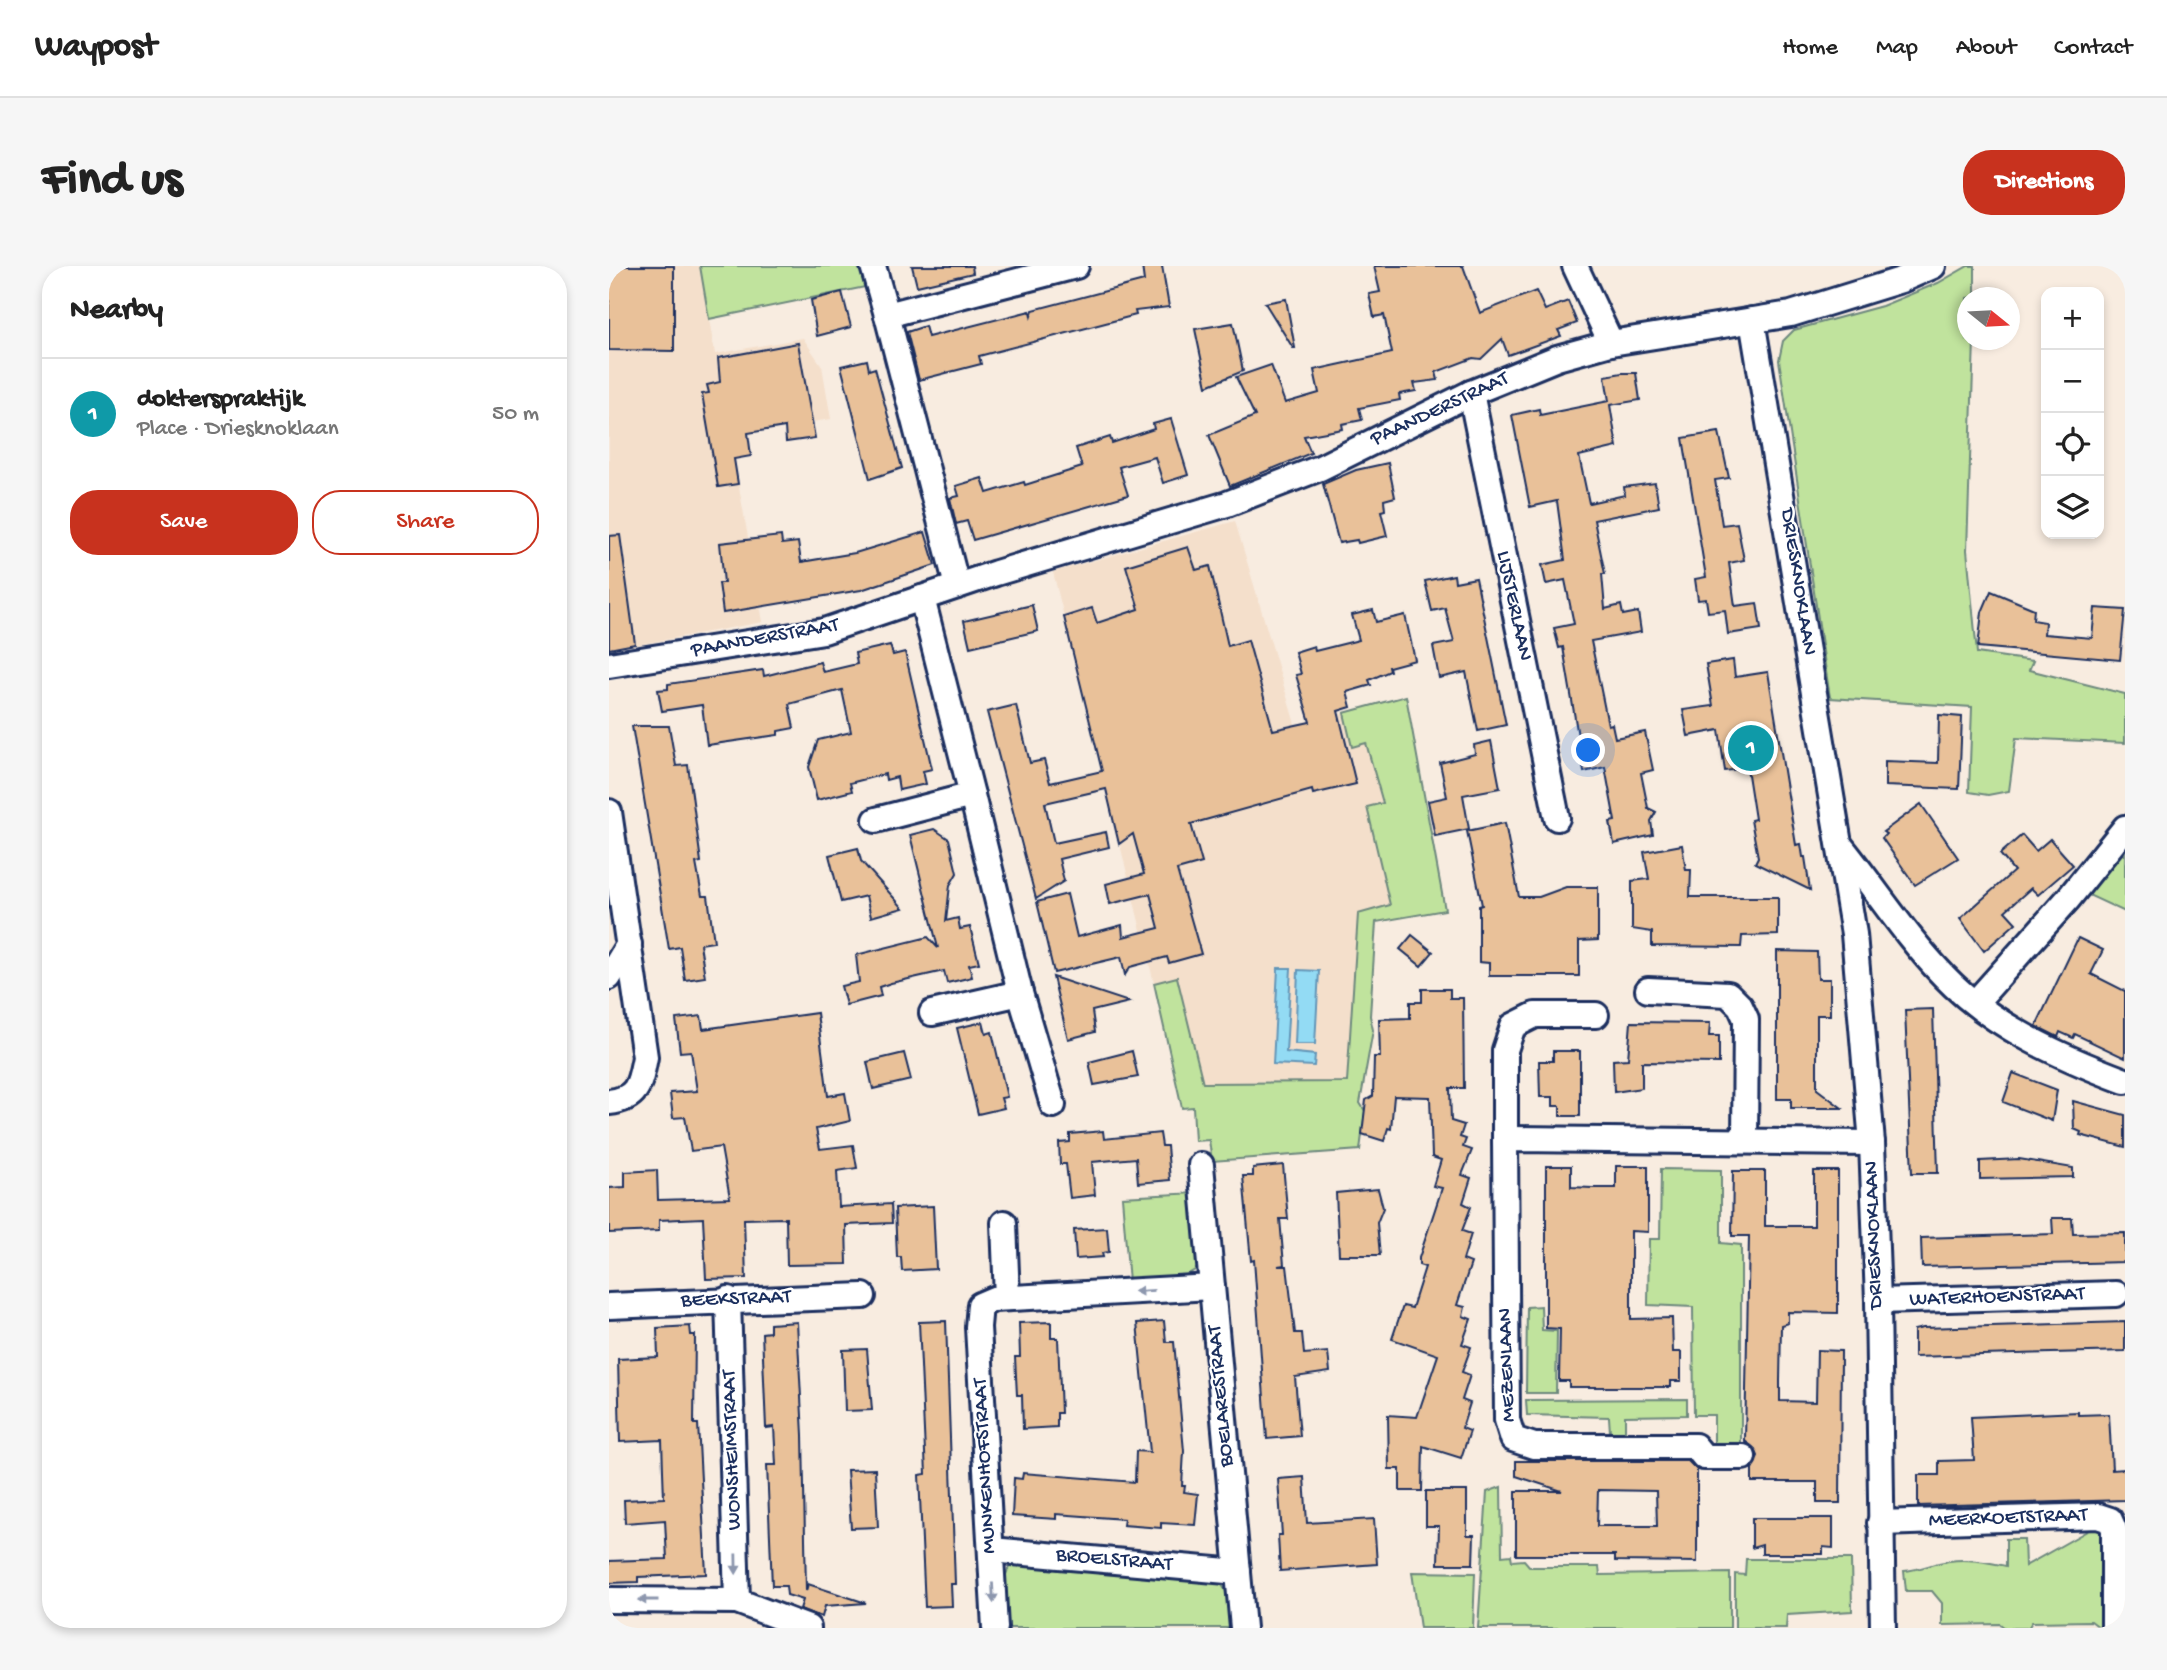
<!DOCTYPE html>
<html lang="en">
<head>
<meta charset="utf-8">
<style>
	:root { --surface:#fff; --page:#f6f6f6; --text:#222; --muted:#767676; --line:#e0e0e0; --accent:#c8321e }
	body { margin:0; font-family:"Gochi Hand",sans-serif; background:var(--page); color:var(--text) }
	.controls { position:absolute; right:21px; top:21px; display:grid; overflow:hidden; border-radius:14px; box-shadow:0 4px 10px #0003 }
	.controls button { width:63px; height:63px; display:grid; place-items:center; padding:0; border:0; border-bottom:2px solid var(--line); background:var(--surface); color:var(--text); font:35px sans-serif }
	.compass { position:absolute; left:1348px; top:21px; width:63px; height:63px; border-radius:50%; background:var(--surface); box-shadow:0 4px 10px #0003; rotate:108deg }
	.you { position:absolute; left:980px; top:485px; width:24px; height:24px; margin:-18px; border:5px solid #fff; border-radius:50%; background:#1a73e8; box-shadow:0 0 0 10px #1a73e833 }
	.badge { display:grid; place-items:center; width:46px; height:46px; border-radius:50%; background:var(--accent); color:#fff; font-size:23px; font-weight:700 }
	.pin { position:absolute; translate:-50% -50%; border:4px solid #fff; box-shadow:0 2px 7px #0006 }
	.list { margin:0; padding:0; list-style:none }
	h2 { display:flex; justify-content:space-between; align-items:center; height:91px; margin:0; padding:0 28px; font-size:30px }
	h2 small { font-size:23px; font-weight:400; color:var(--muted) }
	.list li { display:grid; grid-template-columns:46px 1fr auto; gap:21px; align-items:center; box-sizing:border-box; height:112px; padding:0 28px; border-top:2px solid var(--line) }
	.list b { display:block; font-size:26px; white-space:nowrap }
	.list p { margin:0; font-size:23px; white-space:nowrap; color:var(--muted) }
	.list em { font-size:23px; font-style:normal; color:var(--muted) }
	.actions { display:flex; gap:14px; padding:21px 28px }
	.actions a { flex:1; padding:16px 0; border:2px solid var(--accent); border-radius:28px; text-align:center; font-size:24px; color:var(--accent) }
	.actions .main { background:var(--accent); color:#fff }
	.icon { flex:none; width:38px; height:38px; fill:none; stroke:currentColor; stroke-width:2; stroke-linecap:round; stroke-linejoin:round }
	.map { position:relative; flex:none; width:1516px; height:1362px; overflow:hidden; border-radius:28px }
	header { display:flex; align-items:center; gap:42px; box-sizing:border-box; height:98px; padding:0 35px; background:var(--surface); border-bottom:2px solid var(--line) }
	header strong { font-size:33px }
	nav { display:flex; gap:38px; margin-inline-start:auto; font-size:24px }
	.intro { display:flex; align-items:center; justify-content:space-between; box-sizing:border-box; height:168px; padding:0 42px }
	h1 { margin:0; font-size:49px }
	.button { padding:18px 32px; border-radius:28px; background:var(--accent); color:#fff; font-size:24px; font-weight:700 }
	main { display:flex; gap:42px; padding:0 42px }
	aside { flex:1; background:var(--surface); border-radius:28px; box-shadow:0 4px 10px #0003 }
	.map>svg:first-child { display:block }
</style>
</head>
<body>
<header>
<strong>Waypost</strong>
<nav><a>Home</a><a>Map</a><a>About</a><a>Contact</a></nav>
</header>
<div class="intro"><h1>Find us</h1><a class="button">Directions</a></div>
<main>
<aside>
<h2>Nearby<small></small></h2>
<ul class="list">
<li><span class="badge" style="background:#0f9aa8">1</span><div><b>dokterspraktijk</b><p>Place · Driesknoklaan</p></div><em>50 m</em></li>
</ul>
<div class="actions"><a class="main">Save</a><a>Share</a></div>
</aside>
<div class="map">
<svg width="1516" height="1362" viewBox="0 0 1516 1362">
	<rect width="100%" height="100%" fill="#f8ece0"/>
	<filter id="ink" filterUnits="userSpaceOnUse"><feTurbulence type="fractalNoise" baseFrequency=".0143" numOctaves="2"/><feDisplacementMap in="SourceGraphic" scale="14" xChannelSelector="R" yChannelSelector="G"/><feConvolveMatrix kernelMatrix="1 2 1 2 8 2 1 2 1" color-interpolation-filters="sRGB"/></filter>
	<g filter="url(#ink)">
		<g fill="#f4dfcb">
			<polygon points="0,0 91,0 106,88 194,72 213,100 222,153 121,170 154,356 0,384"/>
			<polygon points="626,255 686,458 735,447 743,481 757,477 774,537 758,541 781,639 749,648 739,816 594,817 568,711 545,717 444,306"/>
		</g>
		<g fill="#c0e39d" stroke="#6e897e" stroke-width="2">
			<polygon points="91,0 256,0 261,20 100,53"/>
			<polygon points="1359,0 1366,0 1366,31 1358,32 1358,74 1365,74 1358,284 1368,387 1424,395 1420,404 1516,428 1516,477 1407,472 1400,525 1379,529 1360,526 1363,441 1221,432 1170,94 1174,75 1185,64 1273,40 1329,17"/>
			<polygon points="797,430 836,644 767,656 761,750 764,764 751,837 756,845 751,884 603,895 600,874 586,875 584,841 573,842 545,717 568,711 594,817 738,816 749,648 781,639 758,541 774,537 757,477 743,481 735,447"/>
			<polygon points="1516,574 1516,646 1473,626"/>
			<polygon points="1052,903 1112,904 1112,977 1132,979 1132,1188 1105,1187 1105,1149 1085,1149 1084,1041 1039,1039 1040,973 1051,973"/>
			<path d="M587 927 591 1000C571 1018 545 1015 520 1016L513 931Z"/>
			<polygon points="932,1040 933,1064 948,1065 947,1127 917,1127 918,1041"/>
			<polygon points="1078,1133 1078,1149 1016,1150 1016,1166 1001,1166 1000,1151 918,1149 917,1134"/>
			<polygon points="892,1221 893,1290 902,1289 903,1295 915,1294 921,1301 990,1301 991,1309 1121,1307 1121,1362 869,1362 878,1226"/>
			<path d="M1487 1260 1492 1262 1494 1273 1495 1353 1490 1361 1482 1355 1423 1356 1419 1362H1396L1391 1358 1333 1359V1337L1323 1325H1297L1295 1305C1311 1304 1324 1297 1340 1295 1360 1292 1377 1296 1397 1300V1273H1415L1416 1300Z"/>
			<polygon points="1137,1293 1242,1293 1243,1345 1178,1349 1177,1362 1126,1362 1126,1308 1136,1309"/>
			<path d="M415 1297 604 1311C623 1323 620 1341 622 1362H400L395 1314 400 1301Z"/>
			<polygon points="803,1306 866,1307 864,1362 811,1362"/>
		</g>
		<g fill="#93dbf4" stroke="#6396b8" stroke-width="2">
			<polygon points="669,702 682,702 677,786 706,789 705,800 664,798"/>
			<polygon points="689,704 710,705 706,778 686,778"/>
		</g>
		<g fill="#e9c199" stroke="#1b2f5e" stroke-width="2" fill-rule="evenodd">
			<polygon points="0,0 65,0 65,85 0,84"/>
			<polygon points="303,0 363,0 364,7 308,20"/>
			<polygon points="533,0 553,0 560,41 526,45 527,49 370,90 372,98 310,114 298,66 316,60 319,71 421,45 422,50 424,44 535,15"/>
			<polygon points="765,0 854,0 871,47 927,25 936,44 959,35 968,57 949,64 952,70 899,89 893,73 872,93 864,92 827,106 829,114 805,117 807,125 790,128 791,134 750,142 753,154 733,158 734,163 695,170 702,187 621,220 600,169 646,150 627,111 662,99 676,137 710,127 705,104 783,87 775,49 765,51 760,28 771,26"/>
			<polygon points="233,26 242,61 208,70 202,34"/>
			<polygon points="677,33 686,82 684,82 656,37"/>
			<polygon points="624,57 634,105 598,120 586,63"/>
			<polygon points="189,77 206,172 177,176 176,161 139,167 142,190 125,193 129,218 109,221 93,128 100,127 98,119 111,116 109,92"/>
			<polygon points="258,94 260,104 266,102 293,202 261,213 232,100"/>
			<polygon points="1013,107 1027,107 1031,134 1001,139 1008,181 970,190 980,237 1016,229 1015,221 1046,217 1050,241 985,254 996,308 993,308 996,343 1012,339 1014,349 1029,346 1032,366 982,375 999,459 1003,458 1006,472 1036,466 1044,504 1032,507 1039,542 1047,546 1042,555 1044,569 1005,578 1001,556 1006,555 996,501 975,506 954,381 950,382 945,362 965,358 956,314 937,318 933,299 956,294 948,235 921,241 903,149 930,143 931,149 1000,135 996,110"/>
			<polygon points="562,153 579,209 554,217 546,191 510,201 519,229 364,274 358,255 347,258 341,232 350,230 347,220 373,212 378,227 415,216 416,219 473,201 467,182 501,171 503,177 545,163 544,158"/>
			<polygon points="1110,166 1120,212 1106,214 1113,259 1128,257 1135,294 1120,297 1126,340 1148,337 1152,363 1119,368 1116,344 1099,346 1097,333 1089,334 1086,313 1097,311 1074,172"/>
			<polygon points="779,197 786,231 775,234 776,244 772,245 778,270 749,277 748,274 730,277 714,218 747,204"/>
			<polygon points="316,266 326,299 252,324 114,347 110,317 115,317 111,277 172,270 173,278 189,276 192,296 246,287"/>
			<polygon points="11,269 26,378 0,383 0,270"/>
			<polygon points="579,281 587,304 601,300 619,380 639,374 664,464 701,456 687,409 692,408 686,386 705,380 706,385 750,374 743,349 764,344 767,356 796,349 806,394 780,401 781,405 760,414 762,419 738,426 742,441 729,445 747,518 704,528 703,524 582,558 593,597 568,604 592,688 560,697 558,691 521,701 516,709 512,691 445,707 428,636 458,628 468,671 513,659 514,671 550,662 541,628 501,638 497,618 535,608 524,568 510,578 497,523 436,537 445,577 497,566 500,581 450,593 455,615 427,633 378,446 407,439 421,497 435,494 441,517 493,505 455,351 483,342 488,357 530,343 517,300"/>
			<polygon points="845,309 846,316 867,312 897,459 869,465 857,406 830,412 824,380 845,376 836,342 823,345 816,315"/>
			<polygon points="1382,325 1425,343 1424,354 1436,356 1435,368 1483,372 1486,342 1516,344 1511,394 1369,381 1373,346"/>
			<polygon points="423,339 429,365 361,381 355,355"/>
			<polygon points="281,379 284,389 296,386 323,503 314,505 317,518 290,524 288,511 277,514 276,508 241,517 243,525 208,534 200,501 209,474 242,466 233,424 180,438 185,462 169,465 169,469 98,479 93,439 53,445 49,424 59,423 59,418 154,404 155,410 211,396 214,406 248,398 246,387"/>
			<polygon points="1124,394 1126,411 1159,406 1187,579 1192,578 1194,591 1196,591 1201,624 1146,597 1149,591 1142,554 1146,553 1138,502 1116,505 1110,464 1079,470 1074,444 1104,440 1097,398"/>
			<polygon points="1330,449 1353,451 1350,523 1276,520 1276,495 1329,497"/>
			<polygon points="23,460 60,460 67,500 79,499 92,596 87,597 93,630 99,630 105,676 91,678 96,711 76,714 71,681 60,683"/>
			<polygon points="882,475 891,522 854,529 860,563 826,570 819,535 838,531 831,497 866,488 865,479"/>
			<polygon points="1312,538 1349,592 1306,619 1273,572 1277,568 1274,566"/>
			<polygon points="896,557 910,631 930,631 957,621 989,621 989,674 970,675 970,710 880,710 880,697 870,696 870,640 873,639 858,565"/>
			<polygon points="325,563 340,573 348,607 341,619 337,655 349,652 351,663 361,661 370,697 360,699 363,711 338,717 335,705 282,717 270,721 272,730 237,739 232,720 250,716 247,689 319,671 329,682 301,569"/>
			<polygon points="1413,569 1427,585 1441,573 1464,599 1429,629 1422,622 1396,645 1407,657 1375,685 1351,653 1405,605 1391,588"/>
			<polygon points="1073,579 1077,604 1082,604 1081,631 1169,631 1169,669 1133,670 1132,681 1043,680 1043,666 1023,663 1023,615 1040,613 1035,586"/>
			<polygon points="249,582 252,595 294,642 262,651 257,630 232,636 220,589"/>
			<polygon points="803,669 824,686 812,700 791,683"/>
			<polygon points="1469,672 1494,684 1482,708 1516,725 1516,792 1466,768 1464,772 1451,766 1449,771 1427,760"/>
			<polygon points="1168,685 1208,686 1209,713 1221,713 1221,749 1208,749 1208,823 1233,842 1182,842 1182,833 1168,833"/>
			<polygon points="444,711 520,736 483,745 486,766 459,773"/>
			<polygon points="813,723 841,723 841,732 854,732 855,822 841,822 842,855 855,859 851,871 857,873 854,881 863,884 853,909 862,912 854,937 862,941 853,965 862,968 854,994 862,997 848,1039 856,1041 854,1050 862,1053 853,1078 862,1081 853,1106 861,1109 853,1134 861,1137 853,1162 861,1165 852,1192 814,1180 813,1225 791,1225 791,1203 780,1203 779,1149 808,1151 829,1089 783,1073 794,1040 803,1042 816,1001 810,999 810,992 833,922 824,920 832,894 823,891 821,831 785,830 782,863 779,862 775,875 753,868 757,834 764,830 765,791 771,791 770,753 801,752 801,736 813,736"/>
			<polygon points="1324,743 1329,907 1303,907 1296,744"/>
			<polygon points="208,747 219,830 236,827 241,855 207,863 211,883 244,879 248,902 228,905 230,941 282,938 283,957 237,959 238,998 178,999 177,952 135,953 137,1012 97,1013 94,952 50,954 50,965 0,967 0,922 16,921 16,906 48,904 49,934 121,932 112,881 82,885 76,851 64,852 61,827 88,825 82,785 71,786 67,753 92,750 94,763"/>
			<polygon points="374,756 377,768 383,766 398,831 392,832 395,842 369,848 348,762"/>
			<polygon points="1022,756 1101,757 1100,770 1110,770 1110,797 1033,796 1033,822 1005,826 1004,794 1019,793"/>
			<polygon points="523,785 529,811 485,819 480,796"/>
			<polygon points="944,785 971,785 971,850 951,850 951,840 944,840 944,831 931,831 930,795 944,795"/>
			<polygon points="295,787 302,814 264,823 258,796"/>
			<polygon points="1404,807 1448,824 1443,855 1394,836"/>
			<polygon points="1464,835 1516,849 1516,881 1471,869 1472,866 1465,863"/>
			<polygon points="494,865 495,873 551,867 553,880 558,880 561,914 529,917 527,892 483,896 486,929 461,932 457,898 451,898 450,877 461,876 461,868"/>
			<polygon points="1410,893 1464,902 1464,911 1371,913 1371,895"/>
			<polygon points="674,899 679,953 671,953 675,999 669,1000 678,1000 686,1067 693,1067 695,1088 719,1086 721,1106 686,1111 691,1170 658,1173 645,994 642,995 634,910 644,910 644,902"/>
			<polygon points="937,900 962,900 962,921 983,922 1007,922 1007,900 1039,900 1039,966 1022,965 1022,1053 1063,1052 1064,1086 1072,1086 1072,1115 1062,1115 1062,1121 960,1121 960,1115 950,1115 951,1063 937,1062"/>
			<polygon points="1124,905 1156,905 1156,960 1205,960 1205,905 1229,905 1229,1047 1179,1046 1179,1057 1172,1059 1171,1115 1171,1135 1207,1136 1208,1084 1232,1085 1231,1237 1208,1237 1208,1216 1143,1216 1143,1203 1149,1190 1146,1183 1136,1175 1140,970 1123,970"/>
			<polygon points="769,923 774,942 768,957 771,989 730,989 727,927"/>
			<polygon points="324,940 327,1003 293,1005 292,991 288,991 286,942"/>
			<polygon points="1443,952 1463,952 1464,968 1516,967 1516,996 1313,1001 1312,972 1444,968"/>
			<polygon points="498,962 500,986 493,987 494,991 467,993 465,964"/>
			<polygon points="337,1055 346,1318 342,1318 343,1340 316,1341 310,1209 317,1208 310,1056"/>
			<polygon points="555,1055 557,1076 565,1076 575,1185 573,1220 576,1220 575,1226 589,1228 586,1259 552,1257 552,1262 514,1259 515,1253 447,1248 447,1253 403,1250 405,1212 413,1213 414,1207 526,1216 527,1185 541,1186 528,1057"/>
			<polygon points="188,1056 194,1169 197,1325 199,1318 257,1337 216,1340 213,1351 191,1343 194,1334 178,1329 177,1320 163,1320 158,1199 167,1199 165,1161 157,1162 153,1067 161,1066 161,1058"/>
			<polygon points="442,1056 442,1072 449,1072 452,1147 448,1147 448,1161 414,1163 413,1129 408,1129 406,1091 411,1091 410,1057"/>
			<polygon points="1516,1056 1516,1085 1305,1091 1305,1064 1314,1062"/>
			<polygon points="81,1060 82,1069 86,1069 85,1158 89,1158 97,1308 29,1311 29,1316 0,1317 0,1295 58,1293 56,1254 16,1257 15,1234 55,1232 54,1205 53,1174 11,1176 9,1093 49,1091 48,1062"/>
			<polygon points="258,1083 263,1144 236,1145 234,1084"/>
			<polygon points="1469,1146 1469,1149 1500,1148 1503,1204 1516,1203 1516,1234 1309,1240 1309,1209 1330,1209 1330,1195 1365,1194 1362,1151"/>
			<path d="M907 1195H1079L1088 1204V1296L1006 1295V1289H907V1225H953L907 1210ZM989 1224 1047 1225 1048 1260H988Z"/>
			<polygon points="266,1203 269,1261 242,1262 238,1204"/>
			<polygon points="695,1211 698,1257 765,1253 768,1298 671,1305 669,1269 673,1269 669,1213"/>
			<polygon points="817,1225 858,1225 858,1269 865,1269 864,1298 829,1298 830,1260 817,1260"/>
			<polygon points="1143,1252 1224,1252 1224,1282 1214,1281 1214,1288 1153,1288 1153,1279 1143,1282"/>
		</g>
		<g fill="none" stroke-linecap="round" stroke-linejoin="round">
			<g stroke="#1b2f5e" stroke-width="30">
				<g id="minor">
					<polyline points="264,0 278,49"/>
					<polyline points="966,0 1002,77"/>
					<polyline points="1143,54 1245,668 1263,877 1269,1035 1274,1362"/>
					<polyline points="862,127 948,552"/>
					<polyline points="348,320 278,49 467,0"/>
					<polyline points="313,332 363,529"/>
					<polyline points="0,399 215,365 387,307 618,238 711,202 862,127 948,92 1002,77 1182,48 1292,14 1324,0"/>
					<path d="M0 546 36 791C31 816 30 833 0 836"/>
					<polyline points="267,554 363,529 411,727"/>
					<path d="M1231 579C1266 622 1297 671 1335 710 1384 761 1452 791 1516 815"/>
					<polyline points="0,711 20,678"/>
					<polyline points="1039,724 1119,728 1131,740 1137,753 1136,875"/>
					<polyline points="1366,737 1459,633 1516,562"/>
					<polyline points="323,747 411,727 444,839"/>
					<polyline points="896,873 896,784 904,760 926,749 987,749"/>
					<polyline points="592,899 634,1362"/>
					<polyline points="395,957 398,1032"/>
					<polyline points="119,1033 128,1335"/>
					<polyline points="1269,1035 1507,1028"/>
					<polyline points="0,1040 254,1030"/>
					<polyline points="1134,1191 1095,1191 1086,1180 925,1180 904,1173 898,1154 896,873 1263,877"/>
					<polyline points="1271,1257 1489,1250 1501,1254 1505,1263 1505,1362"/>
					<polyline points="382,1284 629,1306"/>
					<polyline points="0,1334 128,1335 199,1362"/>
					<polyline points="386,1362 369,1061 371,1039 385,1033 603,1021"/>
				</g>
			</g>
			<use href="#minor" stroke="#fff" stroke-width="24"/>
		</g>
		<defs><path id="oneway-solid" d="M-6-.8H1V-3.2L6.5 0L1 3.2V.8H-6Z" transform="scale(1.75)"/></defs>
		<g fill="#8d97ae">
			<use href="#oneway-solid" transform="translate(535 1025) rotate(177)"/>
			<use href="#oneway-solid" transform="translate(127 1298) rotate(89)"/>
			<use href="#oneway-solid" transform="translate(384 1327) rotate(87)"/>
			<use href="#oneway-solid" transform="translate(39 1334) rotate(-180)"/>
		</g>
	</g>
	<g text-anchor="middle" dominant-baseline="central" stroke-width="5" stroke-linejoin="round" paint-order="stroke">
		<g font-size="21" fill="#1b2f5e" stroke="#fff">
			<text transform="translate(831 144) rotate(-25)">PAANDERSTRAAT</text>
			<text transform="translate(1188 316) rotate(81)">DRIESKNOKLAAN</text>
			<text transform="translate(904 340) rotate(78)">LIJSTERLAAN</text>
			<text transform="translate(156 373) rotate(-10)">PAANDERSTRAAT</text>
			<text transform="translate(1266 969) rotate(-92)">DRIESKNOKLAAN</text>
			<text transform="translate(1388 1032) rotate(-2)">WATERHOENSTRAAT</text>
			<text transform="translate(127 1034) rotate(-2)">BEEKSTRAAT</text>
			<text transform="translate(899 1099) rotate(-92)">MEZENLAAN</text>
			<text transform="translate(613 1130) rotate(-95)">BOELARESTRAAT</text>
			<text transform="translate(124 1184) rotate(-92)">WONSHEIMSTRAAT</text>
			<text transform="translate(377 1200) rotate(-93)">MUNKENHOFSTRAAT</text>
			<text transform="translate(1399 1253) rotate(-2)">MEERKOETSTRAAT</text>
			<text transform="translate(505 1295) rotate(5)">BROELSTRAAT</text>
		</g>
	</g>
</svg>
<div class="controls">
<button>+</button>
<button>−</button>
<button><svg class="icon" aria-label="locate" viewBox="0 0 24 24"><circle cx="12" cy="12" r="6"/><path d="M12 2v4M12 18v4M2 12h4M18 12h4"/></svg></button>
<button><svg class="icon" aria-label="layers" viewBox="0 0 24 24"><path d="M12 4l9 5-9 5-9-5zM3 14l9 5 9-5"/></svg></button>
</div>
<svg class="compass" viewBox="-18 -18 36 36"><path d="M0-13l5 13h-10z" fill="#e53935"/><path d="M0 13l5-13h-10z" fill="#767676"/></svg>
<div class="you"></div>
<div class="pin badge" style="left:1142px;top:482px;background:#0f9aa8">1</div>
</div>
</main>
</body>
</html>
